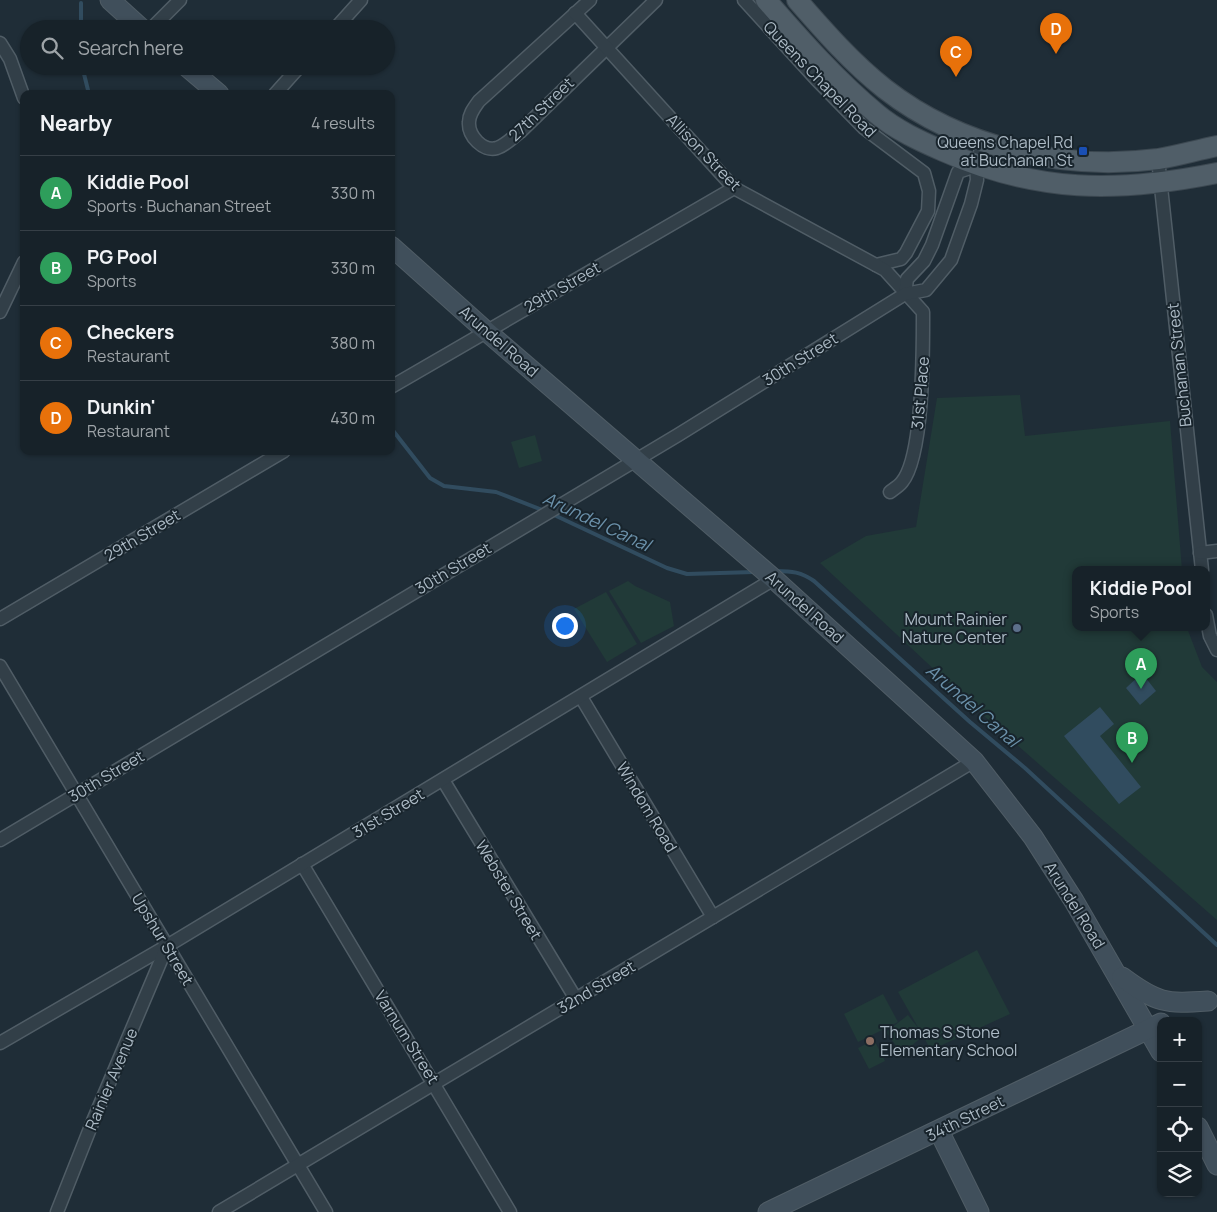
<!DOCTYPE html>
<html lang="en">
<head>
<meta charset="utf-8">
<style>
	:root { --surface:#172229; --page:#242f35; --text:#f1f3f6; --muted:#9ea4a8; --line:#363f46; --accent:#79c3fc }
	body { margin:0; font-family:Manrope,sans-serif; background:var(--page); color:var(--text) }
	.controls { position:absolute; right:15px; bottom:15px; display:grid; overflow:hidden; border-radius:10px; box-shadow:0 1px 4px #0004 }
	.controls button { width:45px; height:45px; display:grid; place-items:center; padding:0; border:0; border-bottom:1px solid var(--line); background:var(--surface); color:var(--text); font:25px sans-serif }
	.you { position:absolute; left:564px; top:625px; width:18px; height:18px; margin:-12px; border:4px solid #fff; border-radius:50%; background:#1a73e8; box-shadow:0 0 0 8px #1a73e833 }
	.badge { display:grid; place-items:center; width:32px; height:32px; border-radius:50%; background:var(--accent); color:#fff; font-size:16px; font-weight:700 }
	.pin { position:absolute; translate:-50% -41px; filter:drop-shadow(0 1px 2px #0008) }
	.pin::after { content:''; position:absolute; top:26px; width:18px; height:15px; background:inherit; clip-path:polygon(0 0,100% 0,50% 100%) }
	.popup { position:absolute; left:1072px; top:566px; width:138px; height:65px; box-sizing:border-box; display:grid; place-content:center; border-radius:10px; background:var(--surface); filter:drop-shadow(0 1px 4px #0005); font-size:16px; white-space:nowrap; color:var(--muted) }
	.popup b { font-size:19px; color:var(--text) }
	.popup::after { content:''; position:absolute; left:50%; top:100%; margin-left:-10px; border:10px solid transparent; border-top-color:var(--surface) }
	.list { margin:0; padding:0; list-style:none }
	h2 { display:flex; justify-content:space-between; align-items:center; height:65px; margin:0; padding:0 20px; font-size:21px }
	h2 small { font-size:16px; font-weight:400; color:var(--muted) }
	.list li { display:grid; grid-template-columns:32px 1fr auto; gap:15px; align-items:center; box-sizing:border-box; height:75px; padding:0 20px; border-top:1px solid var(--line) }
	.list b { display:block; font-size:19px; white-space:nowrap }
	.list p { margin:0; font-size:16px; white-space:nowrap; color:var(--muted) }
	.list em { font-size:16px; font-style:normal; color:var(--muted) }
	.icon { flex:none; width:28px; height:28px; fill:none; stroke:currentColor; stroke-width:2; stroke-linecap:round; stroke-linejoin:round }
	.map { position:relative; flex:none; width:1217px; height:1212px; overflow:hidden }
	.search { position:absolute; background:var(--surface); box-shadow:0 1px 4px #0004; left:20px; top:20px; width:375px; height:55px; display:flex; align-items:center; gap:12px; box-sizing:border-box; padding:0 18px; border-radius:28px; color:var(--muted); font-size:19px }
	.panel { position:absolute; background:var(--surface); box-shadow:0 1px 4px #0004; left:20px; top:90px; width:375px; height:365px; border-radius:10px }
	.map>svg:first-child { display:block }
</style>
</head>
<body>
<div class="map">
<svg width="1217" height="1212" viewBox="0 0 1217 1212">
	<rect width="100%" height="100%" fill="#1f2d37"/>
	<g fill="#213a38">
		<polygon points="1020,395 1025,436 1170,421 1182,570 1076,570 1076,628 1187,628 1202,667 1217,682 1217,920 984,716 820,563 866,536 916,527 937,398"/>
		<polygon points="535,435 542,461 519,468 511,442"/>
		<polygon points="628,581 635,586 670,602 674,626 641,643 609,591"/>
		<polygon points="606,592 637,644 607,662 574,609"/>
		<polygon points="977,950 1010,1014 931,1050 923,1036 902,1054 886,1032 908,1015 919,1029 898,992"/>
		<polygon points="883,994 898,1022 858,1042 844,1014"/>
		<polygon points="874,1040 885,1061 869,1069 858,1048"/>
	</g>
	<g fill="#314c5f">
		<polygon points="1142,673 1156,691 1140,705 1126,688"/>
		<polygon points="1100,707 1114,724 1100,736 1141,787 1119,804 1064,736"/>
	</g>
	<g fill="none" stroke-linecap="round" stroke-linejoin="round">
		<g stroke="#314c5f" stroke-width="4">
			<polyline points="81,3 81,29"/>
			<polyline points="82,66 89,94"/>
			<polyline points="391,428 430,478 444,486 496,492 545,511"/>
			<polyline points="552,514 667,568 687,574 754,572"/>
			<path d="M776 571C792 571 801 572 814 581L970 722 1025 768 1217 945"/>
		</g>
		<g stroke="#505d66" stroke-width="15">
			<g id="street">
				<path d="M590 0 479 101C474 108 469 114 469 122 468 136 483 152 497 148 506 145 513 137 520 132L656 0"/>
				<polyline points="744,0 816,79 864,128 924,173 929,191 928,211 906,253 901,259 876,265"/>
				<path d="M575 13 734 188 885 270 923 312C923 348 924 455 902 482 899 486 894 489 890 492"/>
				<polyline points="151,29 180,0"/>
				<polyline points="335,29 361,0"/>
				<polyline points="0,43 10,59 24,98"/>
				<polyline points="275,94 300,66"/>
				<polyline points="1158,159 1202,570"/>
				<polyline points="905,294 907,279 924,261 932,245 958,172 976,166"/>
				<polyline points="0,312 24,262"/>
				<polyline points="391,387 734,188"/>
				<polyline points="1200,553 1217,551"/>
				<polyline points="1206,615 1210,636 1217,650"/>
				<polyline points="0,619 284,451"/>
				<polyline points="0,666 326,1212"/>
				<polyline points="581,697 713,917"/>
				<polyline points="443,780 576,999"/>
				<polyline points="0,840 678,435 905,294 926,290 951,260 971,204 977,180 976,166 983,143"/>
				<polyline points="302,864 510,1212"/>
				<polyline points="0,1043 167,946 774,579"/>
				<polyline points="57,1212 93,1121 167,946"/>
				<polyline points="219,1212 974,761"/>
			</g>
		</g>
		<g stroke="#505d66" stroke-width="21">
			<g id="secondary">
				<polyline points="110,0 142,29"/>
				<polyline points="186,66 219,94"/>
				<polyline points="391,246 486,331 774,579 974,761 1033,837 1074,901 1161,1052"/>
				<path d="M1122 977C1157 1003 1165 1004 1208 1001"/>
				<polyline points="1198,1127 1217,1165"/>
				<polyline points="939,1131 979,1212"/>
				<polyline points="768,1212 1161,1023"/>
			</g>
		</g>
		<g stroke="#3c4851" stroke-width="22">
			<g id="primary">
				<path d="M766 0C801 40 836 80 877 114 896 130 920 141 943 151 1037 193 1117 193 1217 173"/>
				<path d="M797 0C824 31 852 63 885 89 961 148 1063 171 1158 159 1177 156 1197 150 1217 146"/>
			</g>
		</g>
		<use href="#street" stroke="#323f48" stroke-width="12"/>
		<use href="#secondary" stroke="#404f5b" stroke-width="19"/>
		<use href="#primary" stroke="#505e68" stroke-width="20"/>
	</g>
	<rect fill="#1a4fb4" stroke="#18242c" stroke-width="2" x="1078" y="146" width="10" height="10" rx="2.5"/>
	<circle fill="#5c6f8a" stroke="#18242c" stroke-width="2" cx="1017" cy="628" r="5"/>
	<circle fill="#8d6e63" stroke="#18242c" stroke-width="2" cx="870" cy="1041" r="5"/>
	<g text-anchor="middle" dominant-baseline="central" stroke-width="4" stroke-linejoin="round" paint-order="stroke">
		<g font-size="16" fill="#acbac5" stroke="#18242c">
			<text transform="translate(820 79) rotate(46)">Queens Chapel Road</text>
			<text transform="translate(541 109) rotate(-44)">27th Street</text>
			<text transform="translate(704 152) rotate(46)">Allison Street</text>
			<text transform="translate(562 287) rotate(-30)">29th Street</text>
			<text transform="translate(499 341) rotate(41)">Arundel Road</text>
			<text transform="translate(800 359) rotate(-32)">30th Street</text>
			<text transform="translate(1179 365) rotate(-96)">Buchanan Street</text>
			<text transform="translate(920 393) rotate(-85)">31st Place</text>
			<text transform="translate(142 535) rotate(-31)">29th Street</text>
			<text transform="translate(453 568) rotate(-31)">30th Street</text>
			<text transform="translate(805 607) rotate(42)">Arundel Road</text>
			<text transform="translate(106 776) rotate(-31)">30th Street</text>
			<text transform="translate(647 807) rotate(59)">Windom Road</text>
			<text transform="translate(388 813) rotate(-31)">31st Street</text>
			<text transform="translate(509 890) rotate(59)">Webster Street</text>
			<text transform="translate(1075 905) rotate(58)">Arundel Road</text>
			<text transform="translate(163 939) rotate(59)">Upshur Street</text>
			<text transform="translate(596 987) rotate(-31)">32nd Street</text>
			<text transform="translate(407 1037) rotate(58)">Varnum Street</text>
			<text transform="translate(111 1079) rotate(-67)">Rainier Avenue</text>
			<text transform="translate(965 1118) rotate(-26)">34th Street</text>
		</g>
		<g font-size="16" fill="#acbac5" stroke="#18242c" text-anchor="end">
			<text x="1073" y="142">Queens Chapel Rd<tspan x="1073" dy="18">at Buchanan St</tspan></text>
			<text x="1007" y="619">Mount Rainier<tspan x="1007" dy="18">Nature Center</tspan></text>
			<text x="880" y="1032" text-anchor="start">Thomas S Stone<tspan x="880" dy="18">Elementary School</tspan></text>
		</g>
		<g font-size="18" font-style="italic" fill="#6b91aa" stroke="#18242c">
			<text transform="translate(597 521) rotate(25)">Arundel Canal</text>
			<text transform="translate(973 705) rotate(41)">Arundel Canal</text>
		</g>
	</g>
</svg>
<div class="controls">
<button>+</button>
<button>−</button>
<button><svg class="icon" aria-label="locate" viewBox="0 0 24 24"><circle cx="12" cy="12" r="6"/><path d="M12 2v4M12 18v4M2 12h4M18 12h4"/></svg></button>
<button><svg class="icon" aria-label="layers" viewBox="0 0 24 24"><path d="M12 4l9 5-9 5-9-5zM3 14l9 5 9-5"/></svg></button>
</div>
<div class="you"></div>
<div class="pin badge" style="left:1141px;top:689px;background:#2e9e5b">A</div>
<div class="popup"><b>Kiddie Pool</b>Sports</div>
<div class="pin badge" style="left:1132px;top:763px;background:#2e9e5b">B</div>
<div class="pin badge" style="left:956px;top:77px;background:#e8710a">C</div>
<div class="pin badge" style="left:1056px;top:54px;background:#e8710a">D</div>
<div class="search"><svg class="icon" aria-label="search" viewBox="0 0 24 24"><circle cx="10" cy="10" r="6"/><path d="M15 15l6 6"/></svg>Search here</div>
<section class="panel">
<h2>Nearby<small>4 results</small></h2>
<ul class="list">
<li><span class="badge" style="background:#2e9e5b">A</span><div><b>Kiddie Pool</b><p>Sports · Buchanan Street</p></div><em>330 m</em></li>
<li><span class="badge" style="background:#2e9e5b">B</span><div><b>PG Pool</b><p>Sports</p></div><em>330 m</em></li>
<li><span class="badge" style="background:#e8710a">C</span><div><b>Checkers</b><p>Restaurant</p></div><em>380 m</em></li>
<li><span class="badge" style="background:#e8710a">D</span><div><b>Dunkin'</b><p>Restaurant</p></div><em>430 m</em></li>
</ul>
</section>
</div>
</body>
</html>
